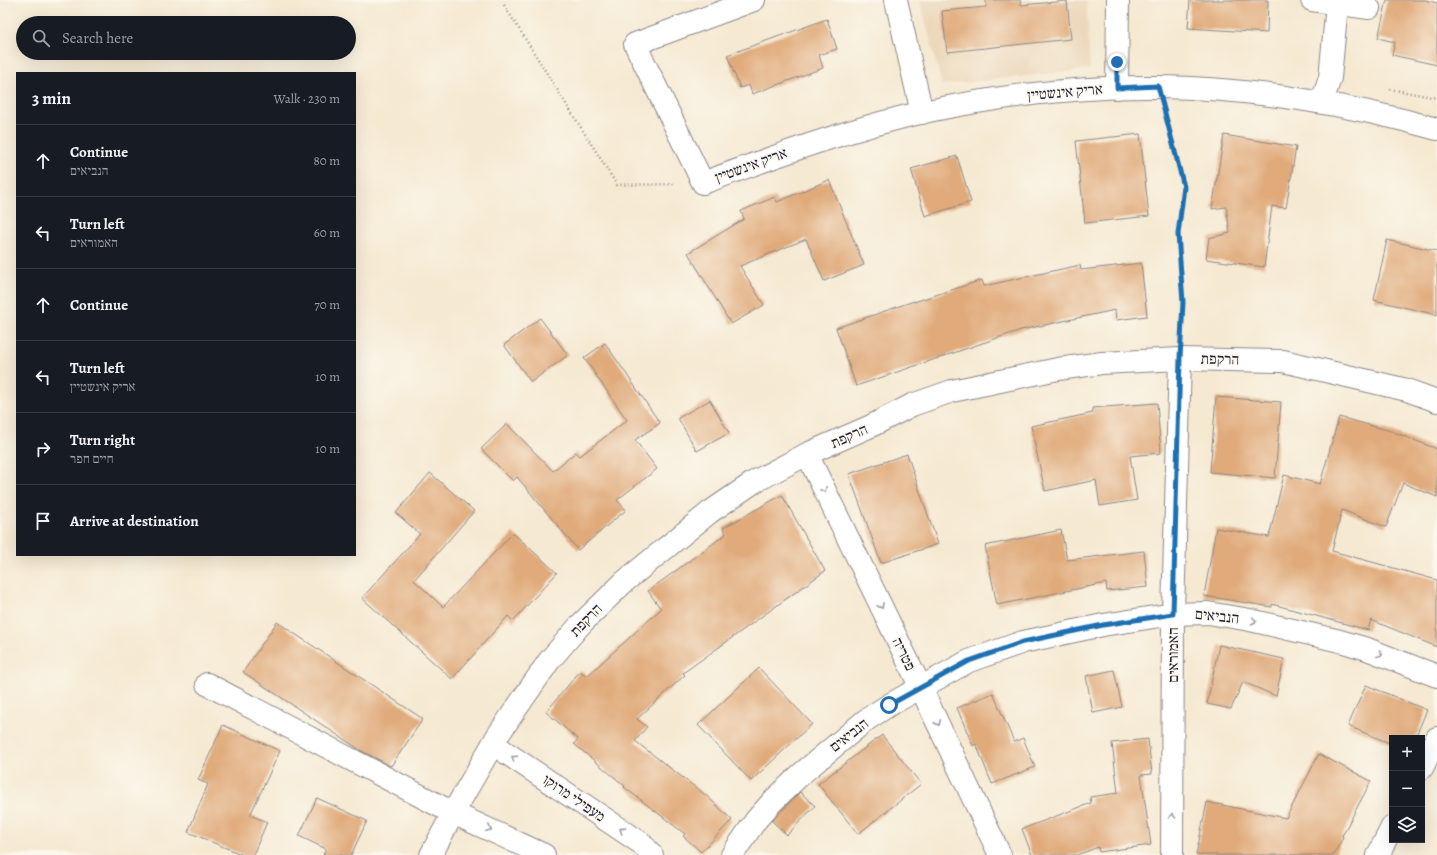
<!DOCTYPE html>
<html lang="en">
<head>
<meta charset="utf-8">
<style>
	:root { --surface:#171b24; --page:#242831; --text:#f1f3f6; --muted:#9ea1a6; --line:#363941 }
	body { margin:0; font-family:Alegreya,"Frank Ruhl Libre",serif; background:var(--page); color:var(--text) }
	.controls { position:absolute; right:12px; bottom:12px; display:grid; overflow:hidden; border-radius:0px; box-shadow:0 4px 16px #0002 }
	.controls button { width:36px; height:36px; display:grid; place-items:center; padding:0; border:0; border-bottom:1px solid var(--line); background:var(--surface); color:var(--text); font:20px sans-serif }
	.stop { position:absolute; width:12px; height:12px; margin:-9px; border:3px solid #1f6fb2; border-radius:50%; background:#fff }
	.stop.end { background:#1f6fb2; border-color:#fff; box-shadow:0 1px 4px #0008 }
	.list { margin:0; padding:0; list-style:none }
	h2 { display:flex; justify-content:space-between; align-items:center; height:52px; margin:0; padding:0 16px; font-size:17px }
	h2 small { font-size:13px; font-weight:400; color:var(--muted) }
	.list li { display:grid; grid-template-columns:26px 1fr auto; gap:12px; align-items:center; box-sizing:border-box; height:72px; padding:0 16px; border-top:1px solid var(--line) }
	.list b { display:block; font-size:15px; white-space:nowrap }
	.list p { margin:0; font-size:13px; white-space:nowrap; color:var(--muted) }
	.list em { font-size:13px; font-style:normal; color:var(--muted) }
	.icon { flex:none; width:22px; height:22px; fill:none; stroke:currentColor; stroke-width:2; stroke-linecap:round; stroke-linejoin:round }
	.map { position:relative; flex:none; width:1437px; height:855px; overflow:hidden }
	.search { position:absolute; background:var(--surface); box-shadow:0 4px 16px #0002; left:16px; top:16px; width:340px; height:44px; display:flex; align-items:center; gap:10px; box-sizing:border-box; padding:0 14px; border-radius:22px; color:var(--muted); font-size:15px }
	.panel { position:absolute; background:var(--surface); box-shadow:0 4px 16px #0002; left:16px; top:72px; width:340px; height:484px; border-radius:0px }
	.map>svg:first-child { display:block }
</style>
</head>
<body>
<div class="map">
<svg width="1437" height="855" viewBox="0 0 1437 855">
	<rect width="100%" height="100%" fill="#fbf7ec"/>
	<filter id="ink" filterUnits="userSpaceOnUse"><feTurbulence type="fractalNoise" baseFrequency=".025" numOctaves="2"/><feDisplacementMap in="SourceGraphic" scale="8" xChannelSelector="R" yChannelSelector="G"/><feConvolveMatrix kernelMatrix="1 2 1 2 8 2 1 2 1" color-interpolation-filters="sRGB"/></filter>
	<filter id="wash" filterUnits="userSpaceOnUse"><feTurbulence type="fractalNoise" baseFrequency=".012" numOctaves="4" result="noise"/><feDisplacementMap in="SourceGraphic" scale="16" xChannelSelector="R" yChannelSelector="G"/><feGaussianBlur stdDeviation="0.9" result="paint"/><feColorMatrix in="noise" values="0 0 0 0 0 0 0 0 0 0 0 0 0 0 0 0 0 1.4 0 .05"/><feComposite in="paint" operator="in"/></filter>
	<g filter="url(#wash)">
		<rect width="100%" height="100%" fill="#f5e9d2"/>
		<polygon fill="#ecd7ba" points="920,0 1086,0 1090,69 942,85"/>
		<g id="blocks">
			<g fill="#e0aa7a">
				<polygon points="986,0 1020,0 1021,5 1067,1 1071,39 947,52 942,11 986,7"/>
				<polygon points="1190,0 1268,0 1267,33 1188,28"/>
				<polygon points="1387,0 1425,0 1437,3 1437,65 1392,55 1395,42 1378,38"/>
				<polygon points="827,19 837,49 819,55 823,68 752,94 749,85 740,88 727,55"/>
				<polygon points="1140,134 1149,216 1085,223 1076,141"/>
				<polygon points="1224,135 1296,147 1286,208 1272,206 1264,267 1206,259 1209,238 1230,233 1226,207 1212,209"/>
				<polygon points="957,156 971,202 925,216 911,169"/>
				<polygon points="829,180 864,265 824,281 806,239 740,266 764,305 731,324 688,253 744,219 741,211 775,197 777,202"/>
				<polygon points="1387,240 1437,251 1437,315 1374,300"/>
				<polygon points="1141,263 1147,316 1116,320 1115,310 1021,330 856,386 836,328 914,301 914,302 982,280 984,286 1080,265 1081,270"/>
				<polygon points="540,318 568,355 531,382 504,345"/>
				<polygon points="605,343 660,423 635,440 657,469 617,500 626,510 578,550 517,477 513,481 481,449 507,424 553,471 576,452 580,456 627,420 584,358"/>
				<polygon points="1216,397 1281,402 1275,478 1210,472"/>
				<polygon points="710,400 729,433 697,451 678,418"/>
				<polygon points="1157,403 1161,453 1130,456 1137,500 1100,506 1096,480 1045,491 1031,426 1093,413 1092,408"/>
				<polygon points="1339,417 1391,431 1437,449 1437,497 1403,483 1386,527 1342,510 1332,551 1437,580 1437,647 1371,620 1368,630 1272,604 1272,607 1204,596 1216,528 1269,537 1284,475 1320,484"/>
				<polygon points="907,454 938,544 881,563 849,474"/>
				<polygon points="430,473 474,511 414,580 443,607 513,533 557,573 513,621 508,616 452,679 362,598 420,534 396,513"/>
				<polygon points="782,495 825,571 683,673 685,675 637,719 647,727 635,741 708,797 732,820 701,852 683,836 685,834 624,787 625,786 574,744 578,739 546,712 580,671 587,676 661,609 648,591 726,534 723,528"/>
				<polygon points="1061,530 1067,560 1144,551 1148,587 1107,591 1106,583 997,605 985,546"/>
				<polygon points="277,622 423,719 391,766 360,750 243,672"/>
				<polygon points="1219,645 1284,659 1276,696 1243,682 1231,709 1207,704"/>
				<polygon points="759,668 812,724 751,781 698,725"/>
				<polygon points="1114,670 1122,707 1093,713 1086,676"/>
				<polygon points="1366,685 1427,710 1415,738 1392,738 1392,744 1348,726"/>
				<polygon points="993,693 1014,742 1023,738 1035,767 992,784 976,744 973,746 957,708"/>
				<polygon points="223,725 280,751 250,815 267,822 253,855 243,855 188,832 208,784 198,780"/>
				<polygon points="882,735 921,784 858,834 818,784"/>
				<polygon points="1148,739 1152,774 1141,775 1151,845 1099,852 1098,847 1077,855 1032,855 1022,829 1091,803 1090,797 1118,793 1112,743"/>
				<polygon points="1319,754 1371,781 1342,836 1343,837 1334,855 1196,855 1207,802 1286,818"/>
				<polygon points="800,792 815,806 787,835 772,821"/>
				<polygon points="317,798 367,821 351,855 323,855 326,849 299,836"/>
			</g>
		</g>
	</g>
	<g filter="url(#ink)">
		<use href="#blocks" fill-opacity="0" stroke="#8c8686" stroke-width="1"/>
		<g fill="none" stroke-linecap="round" stroke-linejoin="round">
			<g stroke="#8c8686" stroke-width="24">
				<g id="minor">
					<path d="M754 0 635 44 703 183C778 155 854 127 933 110 1007 95 1083 86 1158 87 1249 88 1349 104 1437 129"/>
					<polyline points="896,0 922,113"/>
					<polyline points="1312,0 1369,8"/>
					<polyline points="1117,88 1118,0"/>
					<polyline points="1322,102 1330,78 1337,4"/>
					<polyline points="807,454 921,688 1000,855"/>
					<polyline points="207,684 453,813 544,855"/>
					<polyline points="493,744 641,843 652,855"/>
					<polyline points="1422,768 1437,738"/>
					<polyline points="431,855 453,813 498,735 549,661 580,625 624,582 710,512 754,482 807,454 871,426 912,405 952,391 1058,369 1102,363 1180,359 1283,361 1407,390 1437,401"/>
					<polyline points="732,855 756,820 771,803 800,775 866,720 889,705 969,661 1023,642 1103,625 1173,614 1208,613 1250,620 1340,641 1367,649 1437,676"/>
					<polyline points="1172,855 1173,614 1180,359"/>
					<polyline points="1378,855 1392,827"/>
				</g>
			</g>
			<g stroke="#8c8686" stroke-width="2.5" stroke-dasharray="1 3" stroke-linecap="butt">
				<polyline points="504,5 617,185 676,184"/>
				<polyline points="1390,89 1437,98"/>
				<polyline points="1165,112 1185,187 1178,234 1183,302 1181,334"/>
			</g>
			<use href="#minor" stroke="#fff" stroke-width="22"/>
		</g>
		<defs><path id="oneway-chevron" d="M-2-3.5L2.5 0L-2 3.5" fill="none" stroke-width="1.6" stroke-linecap="round" stroke-linejoin="round"/></defs>
		<g stroke="#9c9ca7">
			<use href="#oneway-chevron" transform="translate(824 490) rotate(64)"/>
			<use href="#oneway-chevron" transform="translate(881 606) rotate(64)"/>
			<use href="#oneway-chevron" transform="translate(1254 621) rotate(12)"/>
			<use href="#oneway-chevron" transform="translate(1380 654) rotate(23)"/>
			<use href="#oneway-chevron" transform="translate(938 723) rotate(65)"/>
			<use href="#oneway-chevron" transform="translate(514 758) rotate(-146)"/>
			<use href="#oneway-chevron" transform="translate(1172 816) rotate(-90)"/>
			<use href="#oneway-chevron" transform="translate(489 829) rotate(25)"/>
			<use href="#oneway-chevron" transform="translate(622 830) rotate(-147)"/>
		</g>
	</g>
	<g fill="none" stroke-linecap="round" stroke-linejoin="round" filter="url(#ink)">
		<polyline stroke="#1f6fb2" stroke-width="5" points="889,705 969,661 1023,642 1103,625 1173,614 1180,358 1183,302 1178,234 1184,187 1158,86 1117,88 1117,62"/>
	</g>
	<g text-anchor="middle" dominant-baseline="central" stroke-width="3" stroke-linejoin="round" paint-order="stroke">
		<g font-size="15" fill="#22223b" stroke="#fbf7ec">
			<text transform="translate(1065 92) rotate(-5)">אריק אינשטיין</text>
			<text transform="translate(751 165) rotate(-20)">אריק אינשטיין</text>
			<text transform="translate(1220 359) rotate(1)">הרקפת</text>
			<text transform="translate(849 436) rotate(-24)">הרקפת</text>
			<text transform="translate(1217 616) rotate(6)">הנביאים</text>
			<text transform="translate(586 620) rotate(-46)">הרקפת</text>
			<text transform="translate(904 654) rotate(64)">פטריה</text>
			<text transform="translate(1173 655) rotate(-90)">האמוראים</text>
			<text transform="translate(849 735) rotate(-38)">הנביאים</text>
			<text transform="translate(574 798) rotate(34)">מעפילי מרוקו</text>
		</g>
	</g>
</svg>
<div class="controls">
<button>+</button>
<button>−</button>
<button><svg class="icon" aria-label="layers" viewBox="0 0 24 24"><path d="M12 4l9 5-9 5-9-5zM3 14l9 5 9-5"/></svg></button>
</div>
<div class="stop" style="left:889px;top:705px"></div>
<div class="stop end" style="left:1117px;top:62px"></div>
<div class="search"><svg class="icon" aria-label="search" viewBox="0 0 24 24"><circle cx="10" cy="10" r="6"/><path d="M15 15l6 6"/></svg>Search here</div>
<section class="panel">
<h2>3 min<small>Walk · 230 m</small></h2>
<ul class="list">
<li><svg class="icon" aria-label="ahead" viewBox="0 0 24 24"><path d="M12 20V5M6 11l6-6 6 6"/></svg><div><b>Continue</b><p>הנביאים</p></div><em>80 m</em></li>
<li><svg class="icon" aria-label="left" viewBox="0 0 24 24"><path d="M17 20v-9H6M10 6l-5 5 5 5"/></svg><div><b>Turn left</b><p>האמוראים</p></div><em>60 m</em></li>
<li><svg class="icon" aria-label="ahead" viewBox="0 0 24 24"><path d="M12 20V5M6 11l6-6 6 6"/></svg><div><b>Continue</b></div><em>70 m</em></li>
<li><svg class="icon" aria-label="left" viewBox="0 0 24 24"><path d="M17 20v-9H6M10 6l-5 5 5 5"/></svg><div><b>Turn left</b><p>אריק אינשטיין</p></div><em>10 m</em></li>
<li><svg class="icon" aria-label="right" viewBox="0 0 24 24"><path d="M7 20v-9h11M14 6l5 5-5 5"/></svg><div><b>Turn right</b><p>חיים חפר</p></div><em>10 m</em></li>
<li><svg class="icon" aria-label="arrive" viewBox="0 0 24 24"><path d="M6 21V4h12l-3 4 3 4H6"/></svg><div><b>Arrive at destination</b></div></li>
</ul>
</section>
</div>
</body>
</html>
